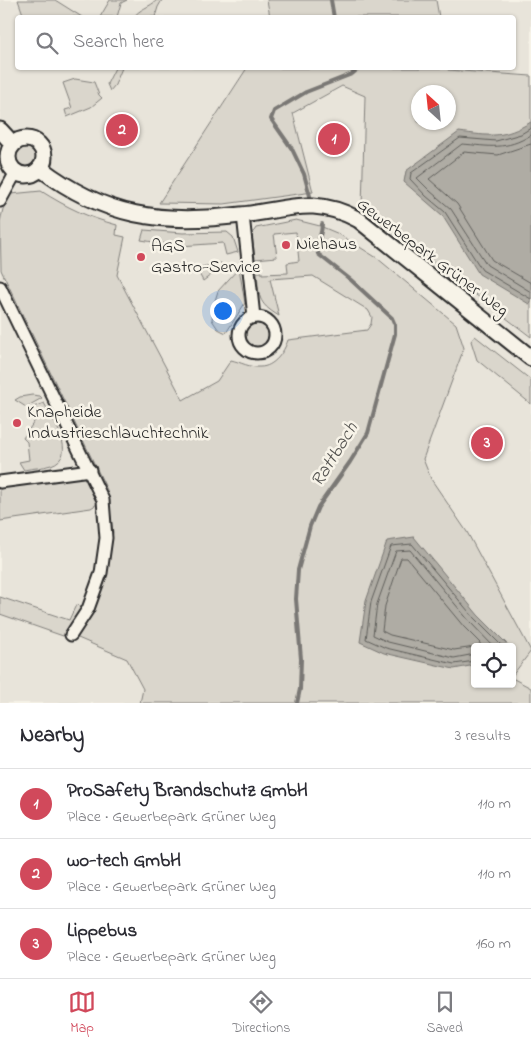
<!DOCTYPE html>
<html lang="en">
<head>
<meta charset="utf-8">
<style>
	:root { --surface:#fff; --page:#f2f2f3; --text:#2b2b33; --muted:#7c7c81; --line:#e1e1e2; --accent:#d1495b }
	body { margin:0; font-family:"Indie Flower",sans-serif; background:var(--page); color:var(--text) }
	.controls { position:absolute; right:15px; bottom:15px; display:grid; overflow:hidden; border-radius:5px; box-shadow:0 1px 4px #0004 }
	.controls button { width:45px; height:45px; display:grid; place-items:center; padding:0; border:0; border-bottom:1px solid var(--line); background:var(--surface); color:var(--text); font:25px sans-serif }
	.compass { position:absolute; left:411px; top:85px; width:45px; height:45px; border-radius:50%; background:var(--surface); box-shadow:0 1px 4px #0004; rotate:333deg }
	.you { position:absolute; left:222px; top:310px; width:18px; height:18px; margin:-12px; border:4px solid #fff; border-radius:50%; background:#1a73e8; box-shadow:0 0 0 8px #1a73e833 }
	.badge { display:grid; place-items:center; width:32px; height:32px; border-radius:50%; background:var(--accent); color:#fff; font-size:16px; font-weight:700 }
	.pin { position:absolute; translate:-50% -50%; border:2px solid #fff; box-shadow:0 1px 5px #0006 }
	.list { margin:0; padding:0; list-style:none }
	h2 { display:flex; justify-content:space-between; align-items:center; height:65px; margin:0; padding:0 20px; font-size:21px }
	h2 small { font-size:16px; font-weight:400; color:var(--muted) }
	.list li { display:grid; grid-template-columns:32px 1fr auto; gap:15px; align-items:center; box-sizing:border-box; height:70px; padding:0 20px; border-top:1px solid var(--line) }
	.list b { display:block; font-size:19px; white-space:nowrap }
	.list p { margin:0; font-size:16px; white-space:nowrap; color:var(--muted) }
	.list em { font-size:16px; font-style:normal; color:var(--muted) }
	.icon { flex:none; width:28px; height:28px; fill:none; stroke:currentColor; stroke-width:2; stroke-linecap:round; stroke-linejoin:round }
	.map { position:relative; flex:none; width:531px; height:703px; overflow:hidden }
	.search { position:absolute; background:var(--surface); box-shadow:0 1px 4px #0004; left:15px; right:15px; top:15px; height:55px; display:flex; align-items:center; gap:12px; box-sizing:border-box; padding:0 18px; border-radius:5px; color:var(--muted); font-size:19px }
	.sheet { height:275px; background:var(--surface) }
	nav { display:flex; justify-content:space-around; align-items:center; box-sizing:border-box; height:70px; border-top:1px solid var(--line); background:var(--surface); font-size:14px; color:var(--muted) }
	nav a { display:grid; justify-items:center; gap:2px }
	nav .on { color:var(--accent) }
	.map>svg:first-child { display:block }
</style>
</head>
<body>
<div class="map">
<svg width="531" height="703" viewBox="0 0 531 703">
	<rect width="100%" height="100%" fill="#f7f3e8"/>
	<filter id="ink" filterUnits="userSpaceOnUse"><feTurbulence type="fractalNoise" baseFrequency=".02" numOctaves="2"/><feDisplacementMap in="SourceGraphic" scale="10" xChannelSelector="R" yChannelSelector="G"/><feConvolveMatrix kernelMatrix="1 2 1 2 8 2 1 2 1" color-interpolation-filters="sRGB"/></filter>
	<g filter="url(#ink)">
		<g fill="#e8e4da" fill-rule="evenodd">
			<path d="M0 0H267L270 17 18 18V68H247L216 116 312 192 293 113 342 86 365 95 362 208 531 337V703H0ZM475 647H512V684H475Z"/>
			<polygon points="436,0 531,0 531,76 448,70 448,68 514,68 514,18 439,17"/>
		</g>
		<g fill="#dad6cc" stroke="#82807c" fill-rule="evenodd">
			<polygon points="18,0 55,0 82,17 24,17"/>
			<polygon points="110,0 127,0 121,3 117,17 100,17"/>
			<path d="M157 0H162L158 7 155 17H134C139 9 150 7 157 0Z"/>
			<polygon points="267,0 436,0 439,17 270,17"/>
			<polygon points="115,68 122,68 115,85 110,91 107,84"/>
			<path d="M247 68H448V70L531 76V337L362 208 365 96 342 86 293 113 313 192 224 204 159 203ZM418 92H448V122H418Z"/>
			<polygon points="75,79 94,82 99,95 102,98 91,107 67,117 65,110 72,108 63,83"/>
			<circle cx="26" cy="157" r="11"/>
			<path d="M41 191C68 208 87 217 117 225L116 235 125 237 117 275 183 400 217 381 231 360C240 362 251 368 260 367 274 367 284 352 288 340L367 330 371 324 372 317 368 310 313 276 270 279 279 316C257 303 259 296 257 272H262V274L288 273 287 263 299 261 296 232 274 234 277 257 255 259 252 234 256 228 296 220 320 226 339 234 377 258 456 324 464 348 423 459 431 479 467 532 531 651 512 676V647H475V684H512V678L531 688V703H140L143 689 127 659 71 635 85 612 63 636 0 614V597L69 620 76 605 88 608 105 578 113 532 107 490 1 270 0 222 3 209 11 194Z"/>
			<polygon points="144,230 183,233 227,232 233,237 238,252 226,255 223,243 166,247 166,244 141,240"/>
			<polygon points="221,263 223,266 203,281 196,268"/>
			<polygon points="239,268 245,303 226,333 218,329 212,320 213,307 218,291"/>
			<circle cx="257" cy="335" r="12"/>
			<polygon points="475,336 531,380 531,404 477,360 471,341"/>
			<polygon points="32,395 40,396 42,398 26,407 15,400 20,397"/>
			<path d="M44 403C52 418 79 456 51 465 43 468 32 468 24 470L19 462 29 460 27 442 23 438 38 416 31 408Z"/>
			<polygon points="90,470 103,500 91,508 0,521 0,484"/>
		</g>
		<g fill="#afaca4" stroke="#7a7874">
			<path d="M531 122V303L529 304 479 274 442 215 404 182 406 171 459 132C490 136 503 139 531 122Z"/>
			<polygon points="414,537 478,615 510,647 475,647 475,665 454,669 384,653 360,642 366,601 387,541"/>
		</g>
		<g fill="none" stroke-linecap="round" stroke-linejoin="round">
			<g stroke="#605f5b" stroke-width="1">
				<polyline points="531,128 521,134 496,141 460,138 411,173 410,179 426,196 445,212 482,270 531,299"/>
				<path d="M531 135C506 151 489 146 462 144L417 178 430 191 451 209 487 265 531 292"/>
				<polyline points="531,144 498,155 464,152 429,179 457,204 492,260 531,283"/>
				<polyline points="475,647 454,650 390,635 382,631 385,606 401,558 407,558 464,627 480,643 480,647"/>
				<polyline points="475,654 454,658 388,642 373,635 377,604 396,551 410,550 470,622 494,647"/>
				<polyline points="475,661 454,664 386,648 366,639 371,602 391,546 412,544 474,618 503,647"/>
			</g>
			<g stroke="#7a7874" stroke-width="4">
				<polyline points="331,0 334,18"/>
				<polyline points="310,196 304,174 292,149 271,119 274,111 306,92 352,74 359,68"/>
				<path d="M297 703 300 689 301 659 296 599 298 570 310 526 318 507 350 462 368 433 395 334V325L392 318 351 280 318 254C316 241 322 236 322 224"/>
			</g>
			<g stroke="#2b2b2b" stroke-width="15">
				<g id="minor">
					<polyline points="0,201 16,172"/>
					<polyline points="243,215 254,317"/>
					<polyline points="0,287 103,500 106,538 101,573 88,609 71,635"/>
					<circle cx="257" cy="335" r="18"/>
					<polyline points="0,482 90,470"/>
				</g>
			</g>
			<g stroke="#2b2b2b" stroke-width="19">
				<g id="tertiary">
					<polyline points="0,130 13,144"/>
					<circle cx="26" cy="157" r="18"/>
					<path d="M40 168C104 217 162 225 241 215 288 210 313 195 359 220L531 358"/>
				</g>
			</g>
			<use href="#minor" stroke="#f7f3e8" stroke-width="11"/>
			<use href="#tertiary" stroke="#f7f3e8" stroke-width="15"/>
		</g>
	</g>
	<g fill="#d1495b" stroke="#f7f3e8" stroke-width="2">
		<circle cx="286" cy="245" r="5"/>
		<circle cx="141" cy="257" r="5"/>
		<circle cx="17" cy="423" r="5"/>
	</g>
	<g text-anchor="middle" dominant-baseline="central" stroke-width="5" stroke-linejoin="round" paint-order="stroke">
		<g font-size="18" fill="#2b2b2b" stroke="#f7f3e8" text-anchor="start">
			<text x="296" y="245">Niehaus</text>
			<text x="151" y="247">AGS<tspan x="151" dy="21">Gastro-Service</tspan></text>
			<text x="27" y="413">Knapheide<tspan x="27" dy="21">Industrieschlauchtechnik</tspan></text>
		</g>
		<g font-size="18" fill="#2b2b2b" stroke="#f7f3e8">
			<text transform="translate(432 258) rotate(37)">Gewerbepark Grüner Weg</text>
		</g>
		<g font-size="19" font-style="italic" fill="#53524f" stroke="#f7f3e8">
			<text transform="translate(335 455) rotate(-58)">Rattbach</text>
		</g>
	</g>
</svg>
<div class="controls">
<button><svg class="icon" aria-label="locate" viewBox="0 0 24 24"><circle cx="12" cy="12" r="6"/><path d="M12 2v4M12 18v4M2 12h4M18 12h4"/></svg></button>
</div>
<svg class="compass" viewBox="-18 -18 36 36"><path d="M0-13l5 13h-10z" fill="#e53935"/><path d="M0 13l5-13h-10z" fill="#7c7c81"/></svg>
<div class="you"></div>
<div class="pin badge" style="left:334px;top:139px">1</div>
<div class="pin badge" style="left:122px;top:130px">2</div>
<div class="pin badge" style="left:487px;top:443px">3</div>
<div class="search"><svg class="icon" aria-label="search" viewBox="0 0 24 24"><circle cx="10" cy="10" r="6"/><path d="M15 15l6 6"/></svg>Search here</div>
</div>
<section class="sheet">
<h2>Nearby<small>3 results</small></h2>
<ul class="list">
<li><span class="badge">1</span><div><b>ProSafety Brandschutz GmbH</b><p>Place · Gewerbepark Grüner Weg</p></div><em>110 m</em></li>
<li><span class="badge">2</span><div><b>wo-tech GmbH</b><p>Place · Gewerbepark Grüner Weg</p></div><em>110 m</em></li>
<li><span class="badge">3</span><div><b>Lippebus</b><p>Place · Gewerbepark Grüner Weg</p></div><em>160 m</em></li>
</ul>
</section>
<nav>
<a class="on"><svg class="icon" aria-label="map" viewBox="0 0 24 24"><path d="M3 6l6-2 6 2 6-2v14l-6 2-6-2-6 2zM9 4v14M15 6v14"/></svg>Map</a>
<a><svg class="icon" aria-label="directions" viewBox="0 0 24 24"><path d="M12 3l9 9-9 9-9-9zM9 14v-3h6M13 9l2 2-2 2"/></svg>Directions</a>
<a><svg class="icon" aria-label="saved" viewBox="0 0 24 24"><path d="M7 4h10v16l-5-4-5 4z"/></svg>Saved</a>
</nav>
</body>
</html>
